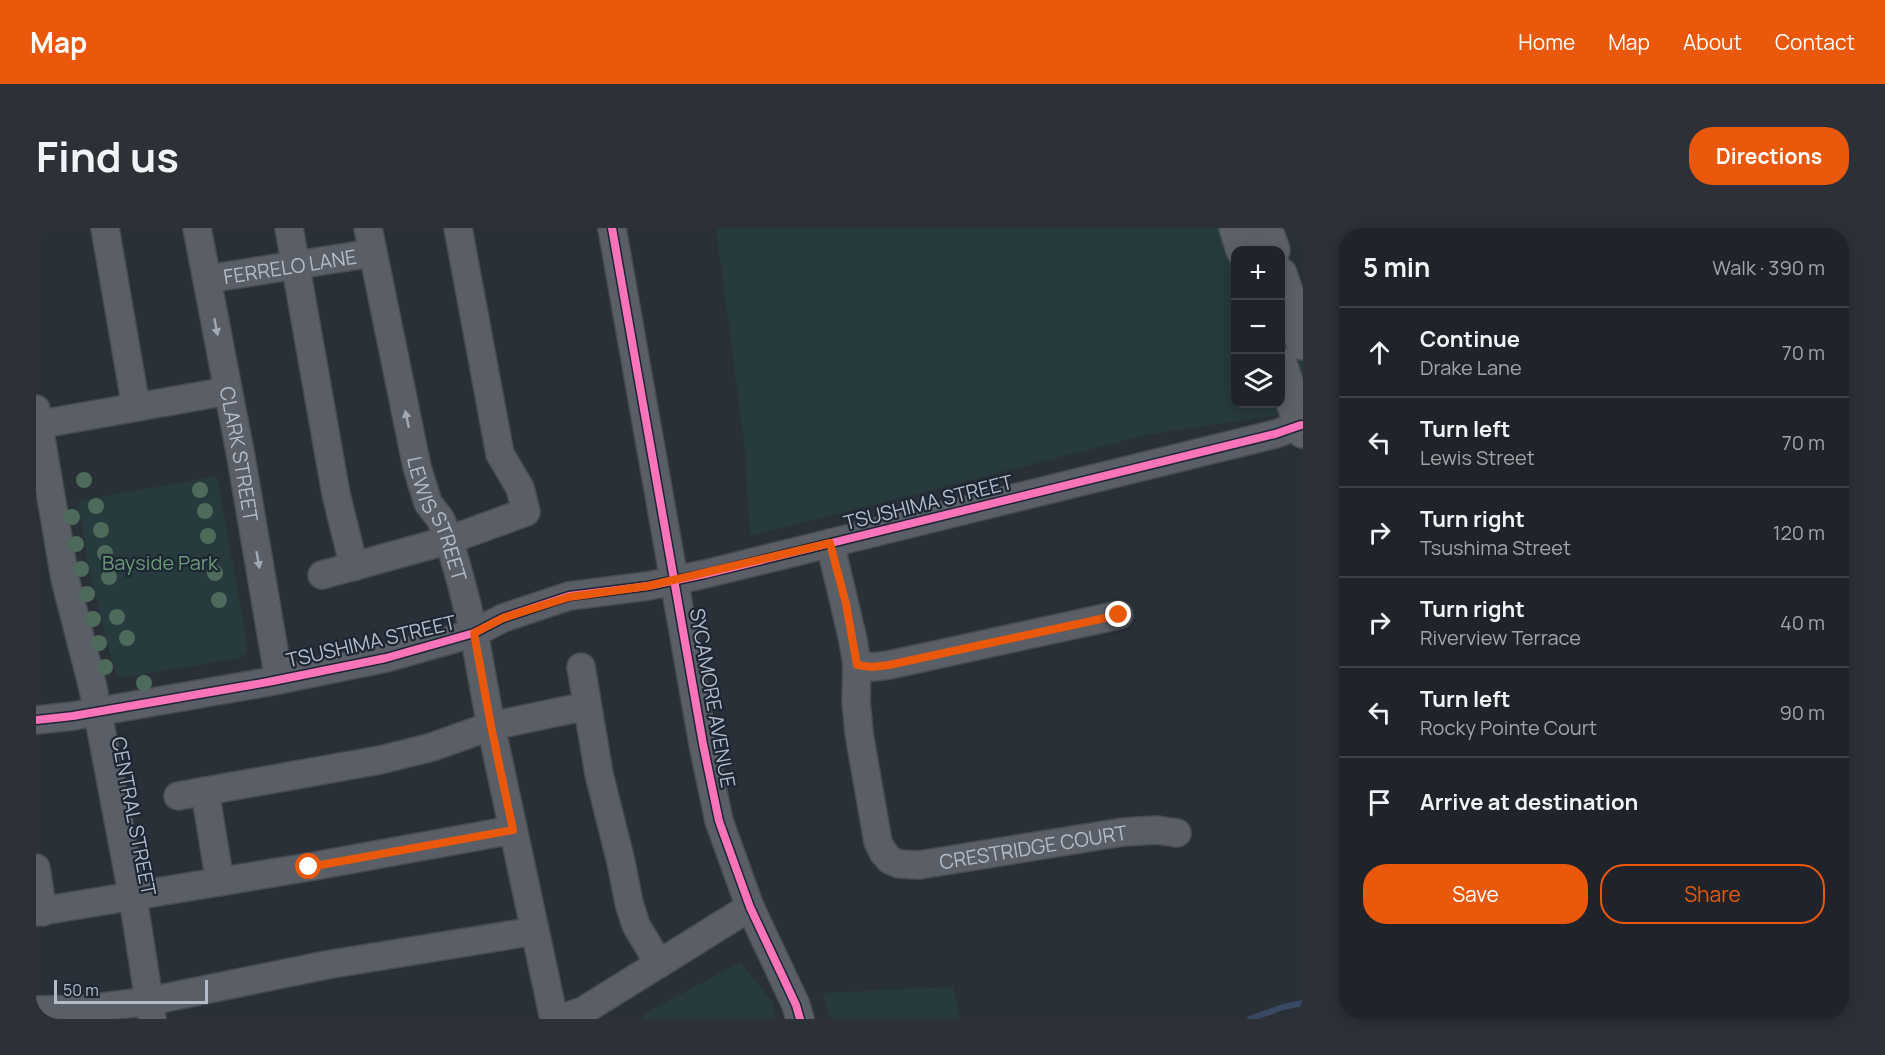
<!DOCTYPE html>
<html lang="en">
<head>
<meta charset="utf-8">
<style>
	:root { --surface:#20242a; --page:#2d3036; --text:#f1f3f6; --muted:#a2a4a8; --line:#3d4147; --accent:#ea580c }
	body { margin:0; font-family:Manrope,sans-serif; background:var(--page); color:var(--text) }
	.controls { position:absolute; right:18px; top:18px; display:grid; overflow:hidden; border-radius:12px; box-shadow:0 3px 15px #0003 }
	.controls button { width:54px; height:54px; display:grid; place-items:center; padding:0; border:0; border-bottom:2px solid var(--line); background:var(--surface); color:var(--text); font:30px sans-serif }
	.scale { position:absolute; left:18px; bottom:15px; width:154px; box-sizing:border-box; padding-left:6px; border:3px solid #b4bcc9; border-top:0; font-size:16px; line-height:21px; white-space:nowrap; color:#b4bcc9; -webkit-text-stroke:4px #1d2633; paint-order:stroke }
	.stop { position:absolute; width:18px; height:18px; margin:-14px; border:4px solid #ea580c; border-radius:50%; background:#fff }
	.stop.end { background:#ea580c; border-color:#fff; box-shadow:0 2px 6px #0008 }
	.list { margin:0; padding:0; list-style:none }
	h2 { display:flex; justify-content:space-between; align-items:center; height:78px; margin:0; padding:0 24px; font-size:26px }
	h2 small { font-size:20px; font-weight:400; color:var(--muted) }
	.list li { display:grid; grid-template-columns:39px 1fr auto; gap:18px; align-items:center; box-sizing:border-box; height:90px; padding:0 24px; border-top:2px solid var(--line) }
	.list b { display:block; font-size:22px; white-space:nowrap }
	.list p { margin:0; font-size:20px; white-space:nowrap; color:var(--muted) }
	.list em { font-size:20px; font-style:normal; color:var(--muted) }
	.actions { display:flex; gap:12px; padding:18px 24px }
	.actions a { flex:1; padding:14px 0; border:2px solid var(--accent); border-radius:24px; text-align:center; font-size:21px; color:var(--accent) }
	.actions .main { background:var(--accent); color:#fff }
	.icon { flex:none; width:33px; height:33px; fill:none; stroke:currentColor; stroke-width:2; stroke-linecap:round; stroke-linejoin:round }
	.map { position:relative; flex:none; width:1267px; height:791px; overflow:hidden; border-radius:24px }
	header { display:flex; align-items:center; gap:36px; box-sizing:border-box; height:84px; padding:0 30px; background:var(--accent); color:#fff }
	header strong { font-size:28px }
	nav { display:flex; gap:33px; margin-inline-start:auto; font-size:21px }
	.intro { display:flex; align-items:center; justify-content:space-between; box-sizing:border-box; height:144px; padding:0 36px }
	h1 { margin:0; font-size:42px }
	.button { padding:15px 27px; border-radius:24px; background:var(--accent); color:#fff; font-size:21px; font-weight:700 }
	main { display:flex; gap:36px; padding:0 36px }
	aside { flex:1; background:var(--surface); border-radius:24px; box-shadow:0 3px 15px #0003 }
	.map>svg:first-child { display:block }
</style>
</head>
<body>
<header>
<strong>Map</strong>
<nav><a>Home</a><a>Map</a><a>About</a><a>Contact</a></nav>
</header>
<div class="intro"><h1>Find us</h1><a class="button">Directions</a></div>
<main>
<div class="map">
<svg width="1267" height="791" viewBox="0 0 1267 791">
	<rect width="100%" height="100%" fill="#2a3038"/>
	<g fill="#273a3e">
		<polygon points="680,0 1227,0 1200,22 1200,176 1244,176 1245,50 1267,114 1267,164 1257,185 1115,206 714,308 708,213"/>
		<polygon points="181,248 212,420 209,427 204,430 84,450 79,443 54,347 42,273"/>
		<polygon points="704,734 737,774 741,791 605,791 610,785"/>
		<polygon points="917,759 925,791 795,791 786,765"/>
	</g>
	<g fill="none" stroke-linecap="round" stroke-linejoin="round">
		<polyline stroke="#384963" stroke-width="6" points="1214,791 1247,779 1267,775"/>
		<g stroke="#484c53" stroke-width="30">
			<g id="minor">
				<polyline points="69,0 100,179"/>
				<path id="s1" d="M161 0 205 229 243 452"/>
				<polyline points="253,0 300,266 318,339"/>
				<path id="s2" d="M332 0 381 239 392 275 405 292 413 312 424 350 438 405 455 498 518 791"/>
				<polyline points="576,0 667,516 683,593 714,679 760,777 764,791"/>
				<path id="s3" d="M171 51 337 25"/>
				<polyline points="0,181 29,351 57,460 67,512 97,670 116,791"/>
				<polyline points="0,197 192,163"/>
				<path id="s4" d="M794 315 817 412 821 437 820 473 823 505 842 614 847 624 854 632 863 636 883 637 1087 604 1121 602 1141 605"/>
				<polyline points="286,347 413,312 490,284 484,260 464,226 422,0"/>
				<polyline points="821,437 836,439 853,437 1083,387"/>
				<polyline points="545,439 563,546 585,634 593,675 600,697 623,736"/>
				<polyline points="0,492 37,488 232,454 350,430 438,405 467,390 533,368 612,358 669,346 1239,206 1265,197"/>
				<polyline points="169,563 184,654"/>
				<polyline points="142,568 344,532 396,519 455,498 551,478"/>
				<polyline points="0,640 7,684"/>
				<polyline points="0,684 273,639 477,602"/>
				<polyline points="0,782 51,781 114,773 290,737 499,703"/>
				<polyline points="524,791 547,783 714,679"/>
			</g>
		</g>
		<g stroke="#484c55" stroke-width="36">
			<g id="major">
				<polyline points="1200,0 1207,22"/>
				<polyline points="1229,0 1237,22"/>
				<polyline points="1244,46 1267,115"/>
				<polyline points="1244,136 1267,203"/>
			</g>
		</g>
		<use href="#minor" stroke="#5a5e66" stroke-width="27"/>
		<use href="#major" stroke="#5c6168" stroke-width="33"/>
		<g stroke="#1d2633" stroke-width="11">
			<g id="cycleway">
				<polyline points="576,0 667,516 683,593 714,679 760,777 764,791"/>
				<polyline points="0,492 37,488 232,454 350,430 438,405 467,390 533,368 612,358 669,346 1239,206 1265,197"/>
			</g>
		</g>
		<use href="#cycleway" stroke="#fb73b8" stroke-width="8"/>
	</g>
	<g fill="#4e6a5a">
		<circle cx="48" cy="252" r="8"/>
		<circle cx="164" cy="262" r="8"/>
		<circle cx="60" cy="278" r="8"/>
		<circle cx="169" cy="283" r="8"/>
		<circle cx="36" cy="289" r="8"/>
		<circle cx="65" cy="302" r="8"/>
		<circle cx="172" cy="308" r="8"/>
		<circle cx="40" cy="316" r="8"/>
		<circle cx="69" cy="325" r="8"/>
		<circle cx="45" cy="341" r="8"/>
		<circle cx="179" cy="345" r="8"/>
		<circle cx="73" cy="349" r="8"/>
		<circle cx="51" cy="366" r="8"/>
		<circle cx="183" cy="372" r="8"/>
		<circle cx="81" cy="389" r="8"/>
		<circle cx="57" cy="391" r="8"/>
		<circle cx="91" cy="410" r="8"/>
		<circle cx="63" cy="415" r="8"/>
		<circle cx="69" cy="439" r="8"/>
		<circle cx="108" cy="455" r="8"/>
	</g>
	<defs><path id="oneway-solid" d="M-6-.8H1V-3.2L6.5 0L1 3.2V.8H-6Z" transform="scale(1.5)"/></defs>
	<g fill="#a2a9b5">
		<use href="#oneway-solid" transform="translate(180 99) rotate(79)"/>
		<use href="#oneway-solid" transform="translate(371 191) rotate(-102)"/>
		<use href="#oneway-solid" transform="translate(222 332) rotate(80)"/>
	</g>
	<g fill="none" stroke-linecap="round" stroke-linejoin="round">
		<polyline stroke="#ea580c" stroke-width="8" points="273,639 477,602 455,498 438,405 467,390 533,369 612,358 794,315 810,376 821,437 836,439 853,437 1083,387"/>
	</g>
	<g text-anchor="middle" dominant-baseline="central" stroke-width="4.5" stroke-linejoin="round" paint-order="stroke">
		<g font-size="20" fill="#b4bcc9" stroke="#1d2633">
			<text stroke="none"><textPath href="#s3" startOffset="84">FERRELO LANE</textPath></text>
			<text stroke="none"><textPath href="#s1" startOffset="230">CLARK STREET</textPath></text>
			<text transform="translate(892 274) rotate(-14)">TSUSHIMA STREET</text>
			<text stroke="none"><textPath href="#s2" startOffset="300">LEWIS STREET</textPath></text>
			<text transform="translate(335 413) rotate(-13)">TSUSHIMA STREET</text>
			<text transform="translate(677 470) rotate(80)">SYCAMORE AVENUE</text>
			<text transform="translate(98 588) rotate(79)">CENTRAL STREET</text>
			<text stroke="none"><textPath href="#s4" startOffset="471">CRESTRIDGE COURT</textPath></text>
		</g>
		<g font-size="20" fill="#6b9a76" stroke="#1d2633">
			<text x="124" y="334">Bayside Park</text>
		</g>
	</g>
</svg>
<div class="controls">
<button>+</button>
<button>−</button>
<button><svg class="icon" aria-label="layers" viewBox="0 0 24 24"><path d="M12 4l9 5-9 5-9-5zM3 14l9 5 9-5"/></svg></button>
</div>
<div class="scale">50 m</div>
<div class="stop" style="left:273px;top:639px"></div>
<div class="stop end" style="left:1083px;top:387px"></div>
</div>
<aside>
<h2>5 min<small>Walk · 390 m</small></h2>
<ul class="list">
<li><svg class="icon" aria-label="ahead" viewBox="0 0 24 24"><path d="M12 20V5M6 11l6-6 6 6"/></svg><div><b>Continue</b><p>Drake Lane</p></div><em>70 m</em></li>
<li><svg class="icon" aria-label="left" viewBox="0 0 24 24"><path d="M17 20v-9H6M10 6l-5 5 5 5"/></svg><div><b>Turn left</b><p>Lewis Street</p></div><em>70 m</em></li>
<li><svg class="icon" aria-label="right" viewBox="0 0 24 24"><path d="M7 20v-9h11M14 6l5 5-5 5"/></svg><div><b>Turn right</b><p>Tsushima Street</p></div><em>120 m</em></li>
<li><svg class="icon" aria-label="right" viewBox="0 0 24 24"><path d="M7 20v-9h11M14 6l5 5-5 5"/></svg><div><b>Turn right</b><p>Riverview Terrace</p></div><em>40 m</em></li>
<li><svg class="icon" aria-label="left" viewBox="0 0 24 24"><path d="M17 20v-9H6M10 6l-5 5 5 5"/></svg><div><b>Turn left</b><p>Rocky Pointe Court</p></div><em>90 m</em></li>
<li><svg class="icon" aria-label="arrive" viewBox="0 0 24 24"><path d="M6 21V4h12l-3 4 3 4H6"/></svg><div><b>Arrive at destination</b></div></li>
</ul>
<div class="actions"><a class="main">Save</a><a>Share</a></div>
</aside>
</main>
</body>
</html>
